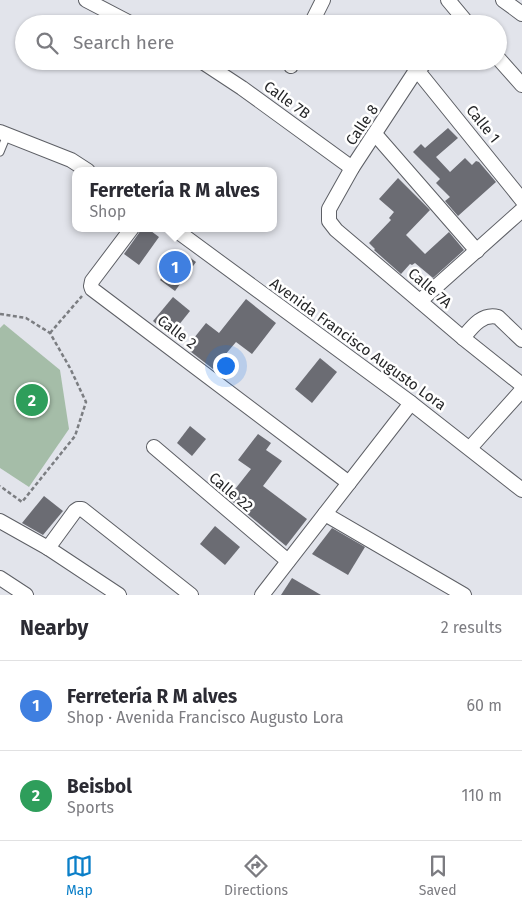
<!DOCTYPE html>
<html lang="en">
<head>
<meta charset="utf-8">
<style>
	:root { --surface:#fff; --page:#f7f7f7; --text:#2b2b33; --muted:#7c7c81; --line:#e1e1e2; --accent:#0b7fc8 }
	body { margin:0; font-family:"Fira Sans",sans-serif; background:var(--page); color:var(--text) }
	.you { position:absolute; left:225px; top:365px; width:18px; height:18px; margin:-12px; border:4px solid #fff; border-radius:50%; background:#1a73e8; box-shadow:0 0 0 8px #1a73e833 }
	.badge { display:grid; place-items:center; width:32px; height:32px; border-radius:50%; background:var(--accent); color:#fff; font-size:16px; font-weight:700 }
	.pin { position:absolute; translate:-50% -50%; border:2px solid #fff; box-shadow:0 1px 5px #0006 }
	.popup { position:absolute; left:72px; top:167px; width:205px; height:65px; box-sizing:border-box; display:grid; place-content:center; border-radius:10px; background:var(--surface); filter:drop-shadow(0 1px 4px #0005); font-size:16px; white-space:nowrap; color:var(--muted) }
	.popup b { font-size:19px; color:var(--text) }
	.popup::after { content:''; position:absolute; left:50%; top:100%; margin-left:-10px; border:10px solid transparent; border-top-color:var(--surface) }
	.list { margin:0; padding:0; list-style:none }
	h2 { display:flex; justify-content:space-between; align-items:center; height:65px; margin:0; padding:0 20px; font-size:21px }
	h2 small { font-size:16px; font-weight:400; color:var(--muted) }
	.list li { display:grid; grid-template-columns:32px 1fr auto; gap:15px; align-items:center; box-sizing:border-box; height:90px; padding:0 20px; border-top:1px solid var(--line) }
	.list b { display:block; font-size:19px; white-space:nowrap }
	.list p { margin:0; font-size:16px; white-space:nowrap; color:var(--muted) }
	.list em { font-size:16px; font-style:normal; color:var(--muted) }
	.icon { flex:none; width:28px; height:28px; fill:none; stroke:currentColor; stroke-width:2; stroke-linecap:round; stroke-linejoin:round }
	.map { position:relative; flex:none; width:522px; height:595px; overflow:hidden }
	.search { position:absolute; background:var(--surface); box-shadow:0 1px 4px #0004; left:15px; right:15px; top:15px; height:55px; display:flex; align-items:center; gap:12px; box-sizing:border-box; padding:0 18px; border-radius:28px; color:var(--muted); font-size:19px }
	.sheet { height:245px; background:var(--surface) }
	nav { display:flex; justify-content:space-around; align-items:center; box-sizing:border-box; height:70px; border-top:1px solid var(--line); background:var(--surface); font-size:14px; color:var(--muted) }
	nav a { display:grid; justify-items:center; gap:2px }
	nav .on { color:var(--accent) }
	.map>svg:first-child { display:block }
</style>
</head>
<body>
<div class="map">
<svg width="522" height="595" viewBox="0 0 522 595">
	<rect width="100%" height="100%" fill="#e2e4eb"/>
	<polygon fill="#a5bda8" points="4,324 60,370 69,429 29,487 0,468 0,328"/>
	<g fill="#6b6c73">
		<polygon points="448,128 458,138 436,157 450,172 465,158 472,165 476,161 479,162 496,182 458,216 445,201 450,197 436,183 440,179 413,152 421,144 425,148"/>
		<polygon points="398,178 430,210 406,235 425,254 449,232 464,250 433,278 415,263 412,265 410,264 401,274 374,250 375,249 369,243 391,220 389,218 394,212 379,199"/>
		<polygon points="141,228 147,228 159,237 139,265 124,254 139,233"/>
		<polygon points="181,251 196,262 175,291 160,280"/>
		<polygon points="173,297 190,311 170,336 153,321"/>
		<polygon points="246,299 276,323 252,354 236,342 213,369 186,348 206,323 219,333"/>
		<polygon points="320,358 337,372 312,403 295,389"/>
		<polygon points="190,426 206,439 192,456 177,443"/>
		<polygon points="258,434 271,443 266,450 282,461 263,486 307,519 286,546 228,498 251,469 238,460"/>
		<polygon points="44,496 63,511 43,535 22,523"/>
		<polygon points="215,526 240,547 225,565 200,544"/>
		<polygon points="332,528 365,547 348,575 312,554"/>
		<polygon points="292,578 321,595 281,595"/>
	</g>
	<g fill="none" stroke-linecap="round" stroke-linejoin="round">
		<g stroke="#5d5f65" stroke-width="9">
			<polyline id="service" points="0,152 7,135"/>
		</g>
		<g stroke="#5d5f65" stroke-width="16">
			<g id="minor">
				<polyline points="86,0 132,24"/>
				<polyline points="448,0 468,24"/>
				<polyline points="503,0 522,14"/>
				<polyline points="311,24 323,0"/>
				<polyline points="498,58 522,85"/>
				<polyline points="201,61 242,88 352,168"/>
				<polyline points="427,61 413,75 352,168 329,209 329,221 336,230 463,338 522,385"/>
				<polyline points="291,66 293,61"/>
				<polyline points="417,70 522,200"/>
				<polyline points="0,132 71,160 88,171"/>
				<polyline points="375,134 477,251"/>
				<polyline points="132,228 92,281 91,286 92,289 349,483"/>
				<polyline points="173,228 411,403 522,490"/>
				<polyline points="420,301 522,210"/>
				<path d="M463 338C472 327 482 313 498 317L522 340"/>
				<polyline points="154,447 288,561"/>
				<polyline points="470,448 522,390"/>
				<polyline points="325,514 464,595"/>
				<polyline points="0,521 48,548 119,595"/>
				<polyline points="48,548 75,511 78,509 82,509 191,595"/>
				<polyline points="0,578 26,595"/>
				<polyline points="262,595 411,403"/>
			</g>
		</g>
		<g stroke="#7b7d81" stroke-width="2.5" stroke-dasharray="4 2.5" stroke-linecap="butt">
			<polyline points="0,314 26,318 50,333 70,368 86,402 75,436 22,502 0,486"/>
			<polyline points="50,333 82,296"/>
		</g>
		<use href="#service" stroke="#fff" stroke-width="7"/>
		<use href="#minor" stroke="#fff" stroke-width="14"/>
	</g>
	<g text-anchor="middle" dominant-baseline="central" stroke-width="5" stroke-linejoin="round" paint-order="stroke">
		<g font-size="15" fill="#252628" stroke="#fff">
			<text transform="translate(287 100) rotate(36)">Calle 7B</text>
			<text transform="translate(483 124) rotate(51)">Calle 1</text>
			<text transform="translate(362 125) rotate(-56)">Calle 8</text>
			<text transform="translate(430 288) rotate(41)">Calle 7A</text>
			<text transform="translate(177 332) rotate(37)">Calle 2</text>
			<text transform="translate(358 344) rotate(36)">Avenida Francisco Augusto Lora</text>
			<text transform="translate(231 492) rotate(40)">Calle 22</text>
		</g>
	</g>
</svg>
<div class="you"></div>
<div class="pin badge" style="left:175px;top:267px;background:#3f7fe0">1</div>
<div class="popup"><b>Ferretería R M alves</b>Shop</div>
<div class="pin badge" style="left:32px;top:400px;background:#2e9e5b">2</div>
<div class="search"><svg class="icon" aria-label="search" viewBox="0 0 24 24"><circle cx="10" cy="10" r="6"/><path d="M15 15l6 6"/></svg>Search here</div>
</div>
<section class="sheet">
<h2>Nearby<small>2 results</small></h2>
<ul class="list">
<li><span class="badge" style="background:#3f7fe0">1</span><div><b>Ferretería R M alves</b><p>Shop · Avenida Francisco Augusto Lora</p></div><em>60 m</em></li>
<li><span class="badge" style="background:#2e9e5b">2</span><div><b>Beisbol</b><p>Sports</p></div><em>110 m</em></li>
</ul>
</section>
<nav>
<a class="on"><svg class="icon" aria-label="map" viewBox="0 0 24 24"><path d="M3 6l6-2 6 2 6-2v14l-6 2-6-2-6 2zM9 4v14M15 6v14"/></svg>Map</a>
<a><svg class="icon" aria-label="directions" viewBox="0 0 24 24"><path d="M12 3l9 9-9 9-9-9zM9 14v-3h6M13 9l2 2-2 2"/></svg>Directions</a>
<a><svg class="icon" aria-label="saved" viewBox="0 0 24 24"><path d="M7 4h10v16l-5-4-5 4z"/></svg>Saved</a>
</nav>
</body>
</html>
